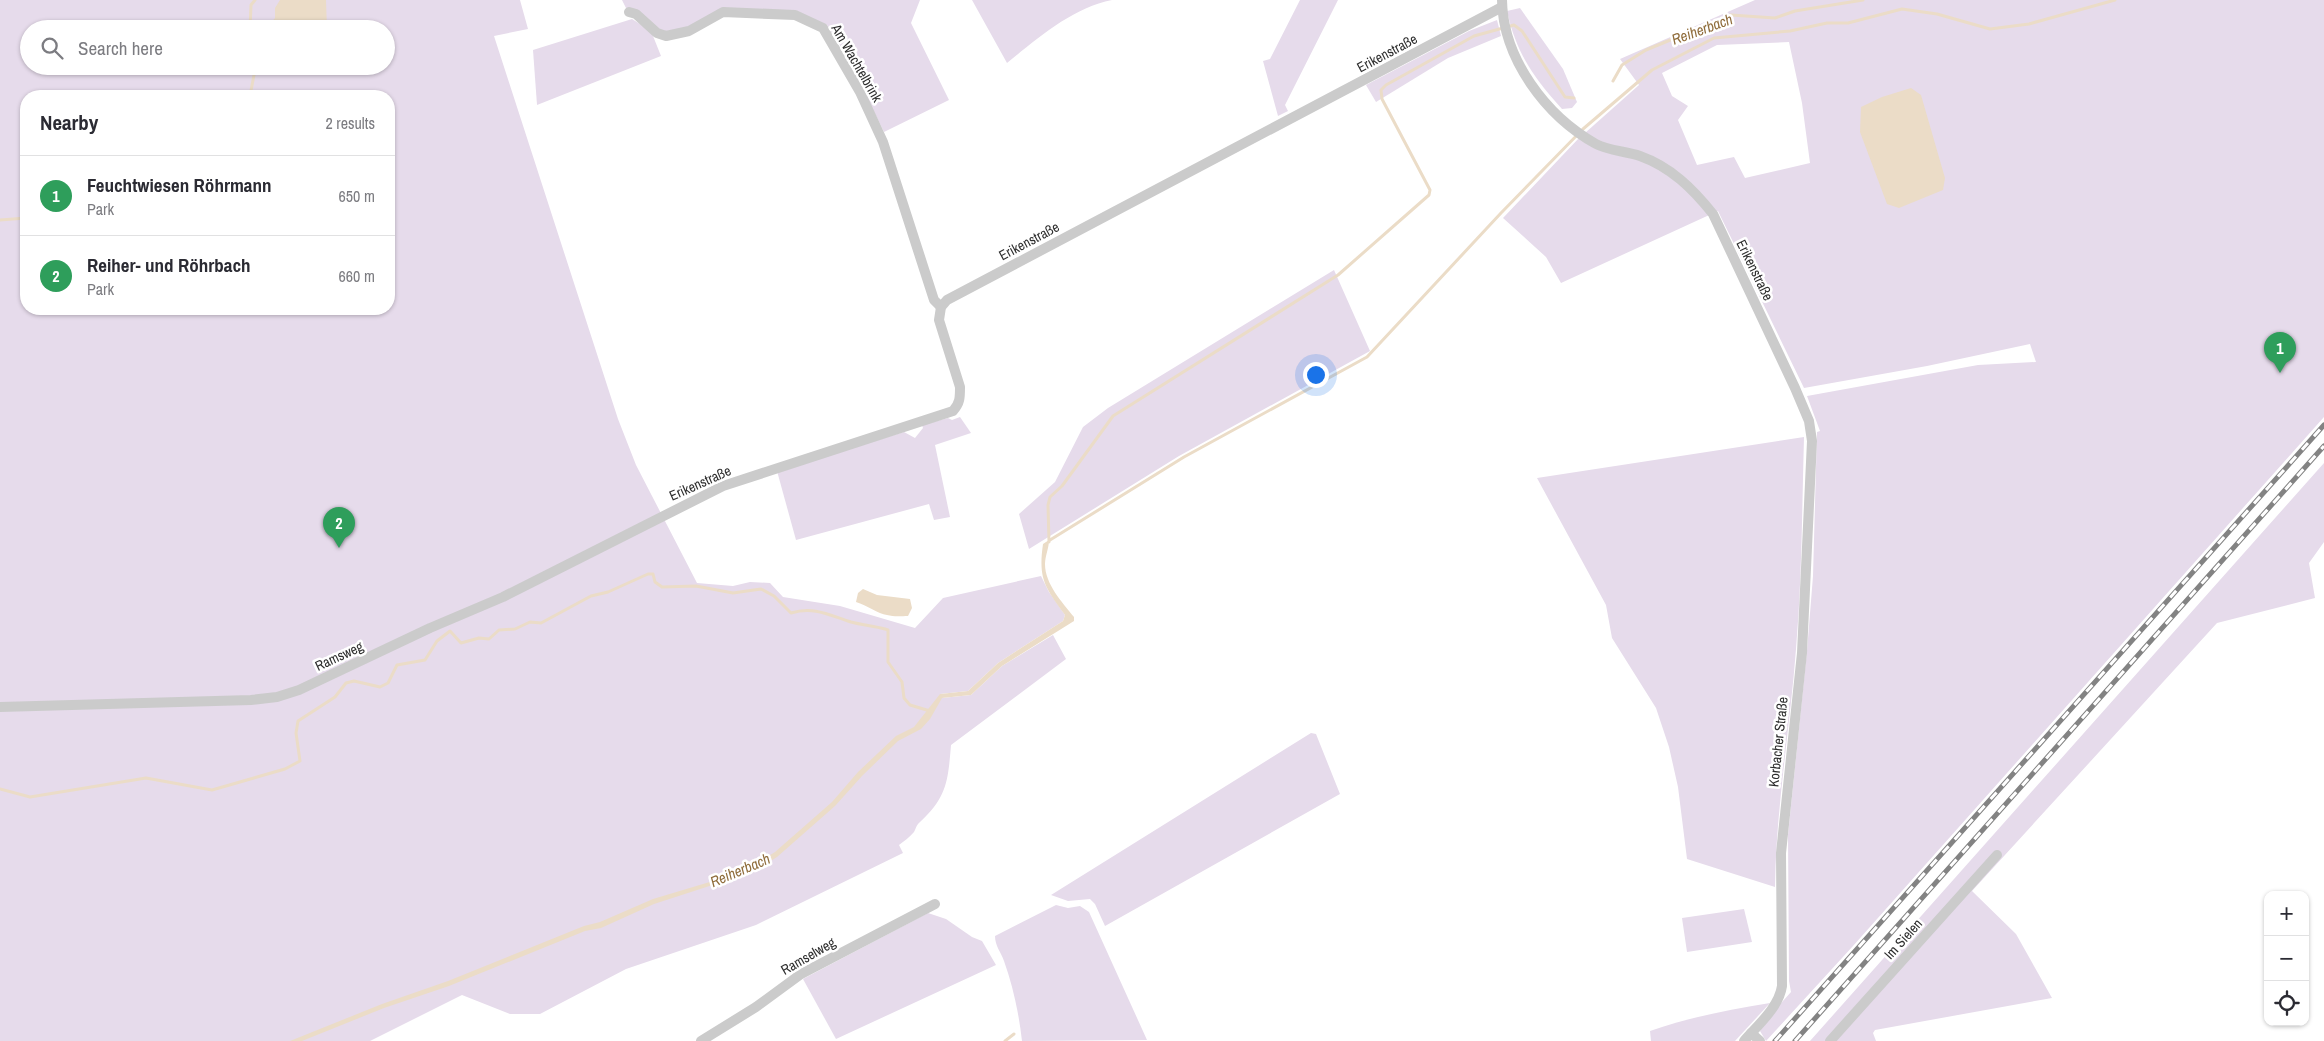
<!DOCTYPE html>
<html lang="en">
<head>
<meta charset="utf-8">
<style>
	:root { --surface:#fff; --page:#f7f7f7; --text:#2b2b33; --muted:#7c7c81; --line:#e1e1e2; --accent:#2d7583 }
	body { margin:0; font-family:"Archivo Narrow",sans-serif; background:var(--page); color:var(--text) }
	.controls { position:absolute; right:15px; bottom:15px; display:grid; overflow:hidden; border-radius:10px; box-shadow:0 1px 4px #0004 }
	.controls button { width:45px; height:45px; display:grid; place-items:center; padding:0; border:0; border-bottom:1px solid var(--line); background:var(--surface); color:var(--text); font:25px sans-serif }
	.you { position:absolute; left:1315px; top:374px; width:18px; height:18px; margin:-12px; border:4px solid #fff; border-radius:50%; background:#1a73e8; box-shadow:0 0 0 8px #1a73e833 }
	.badge { display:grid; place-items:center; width:32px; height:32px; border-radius:50%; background:var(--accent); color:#fff; font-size:16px; font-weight:700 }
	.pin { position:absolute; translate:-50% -41px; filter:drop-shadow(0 1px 2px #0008) }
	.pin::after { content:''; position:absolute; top:26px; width:18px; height:15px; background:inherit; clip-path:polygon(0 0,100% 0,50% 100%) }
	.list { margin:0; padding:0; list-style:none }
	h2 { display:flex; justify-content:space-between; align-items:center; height:65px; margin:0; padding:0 20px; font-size:21px }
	h2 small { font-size:16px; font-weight:400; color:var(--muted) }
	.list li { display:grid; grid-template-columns:32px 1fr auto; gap:15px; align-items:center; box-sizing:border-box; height:80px; padding:0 20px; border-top:1px solid var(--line) }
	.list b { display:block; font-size:19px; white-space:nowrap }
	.list p { margin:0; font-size:16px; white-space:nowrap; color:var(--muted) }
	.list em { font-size:16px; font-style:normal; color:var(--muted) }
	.icon { flex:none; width:28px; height:28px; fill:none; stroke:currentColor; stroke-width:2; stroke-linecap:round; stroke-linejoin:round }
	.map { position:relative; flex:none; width:2324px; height:1041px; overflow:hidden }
	.search { position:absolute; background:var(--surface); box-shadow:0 1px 4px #0004; left:20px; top:20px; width:375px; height:55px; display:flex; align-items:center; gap:12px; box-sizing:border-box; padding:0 18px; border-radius:28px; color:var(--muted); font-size:19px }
	.panel { position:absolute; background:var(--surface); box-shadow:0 1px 4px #0004; left:20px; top:90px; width:375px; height:225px; border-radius:20px }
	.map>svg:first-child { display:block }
</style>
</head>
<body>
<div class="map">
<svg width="2324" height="1041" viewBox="0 0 2324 1041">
	<rect width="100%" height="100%" fill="#fff"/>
	<g fill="#e6dbeb" fill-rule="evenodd">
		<path d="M0 0H520L528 29 494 36 618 419 636 465 697 583 733 586 750 582 770 583 783 597 840 606 915 628 943 598 1041 576 1049 592 1065 615 1063 621 998 663 968 691 940 694 942 698 971 695 1002 666 1053 635 1066 659 951 745C948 781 947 797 920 822 916 825 916 829 914 832 910 837 904 841 899 845L903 853 756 925 626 969 540 1014H510L462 995 370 1041H0ZM29 29H386V66H29ZM26 96H389V309H26Z"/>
		<polygon points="622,0 920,0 911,23 949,100 884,132 846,55 827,25 796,12 722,9 688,28 667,32 658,30 627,10"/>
		<path d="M972 0H1112C1072 8 1038 38 1007 63Z"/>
		<polygon points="1300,0 1338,0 1285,105 1288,111 1278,116 1263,61 1270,59"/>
		<path d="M1755 0H2324V417L1853 946 1766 1041 1760 1031 1764 1022 1791 992 1789 981 1788 835 1807 651 1813 576 1817 432 1820 431 1807 396 1978 365 2036 362 2030 344 1927 366 1804 388 1718 211 1561 283 1546 257 1503 218 1579 138 1599 141 1585 133 1639 85 1620 59ZM1789 42 1802 103 1810 163 1745 178 1734 157 1697 165 1678 120 1688 106 1672 96 1662 73 1717 45Z"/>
		<path d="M1520 8 1563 69 1577 102 1572 108 1562 109C1534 78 1516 53 1507 11Z"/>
		<polygon points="632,19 651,31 661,56 537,105 533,50"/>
		<polygon points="1497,20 1501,36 1448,58 1376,102 1366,85 1469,31"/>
		<polygon points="1334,270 1370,351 1179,456 1029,549 1019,514 1055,482 1083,427 1108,408"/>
		<polygon points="960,417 971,433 935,445 950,517 934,520 929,504 796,540 777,471 904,432 915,438 923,428 922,425 948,418 952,420"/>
		<path d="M1804 437C1802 508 1802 579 1796 649 1790 729 1776 807 1775 887L1687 859 1678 787 1669 747 1656 708 1612 638 1606 605 1537 478Z"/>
		<polygon points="2324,463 2324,542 2309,563 2315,598 2217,623 1972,891 2016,934 2052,998 1875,1030 1873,1033 1876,1041 1810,1041"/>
		<polygon points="1311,733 1316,734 1340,794 1105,926 1095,904 1090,899 1068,901 1051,895"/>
		<path d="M1056 905 1068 908 1080 906 1089 912 1147 1040 1022 1041C1019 1014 1013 986 1004 961 1001 952 995 946 995 936Z"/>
		<polygon points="1744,909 1752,942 1687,952 1682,918"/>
		<polygon points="928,913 946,919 972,937 982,941 996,965 836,1039 803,979"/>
		<path d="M1770 1003 1735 1041H1651L1650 1031C1689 1017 1729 1010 1770 1003Z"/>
	</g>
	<g fill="#ebdcc7">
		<polygon points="280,0 326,0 327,29 266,29 275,18 275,8"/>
		<polygon points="1911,88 1921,95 1945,178 1943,190 1899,208 1887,204 1860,132 1861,107 1882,97"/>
		<path d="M1049 540C1049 548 1045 556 1045 564 1045 584 1062 602 1074 617V621L1002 666 971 695 942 698 930 719 921 729 898 741 862 776 835 806 777 857 769 862 754 865 731 879 654 904 601 928 585 931 449 986 384 1008 302 1041H290L382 1004 448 981 584 926 600 922 653 899 723 878 752 860 767 857 775 852 832 802 858 772 896 736 914 727 940 694 968 691 998 663 1063 621 1065 615C1045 587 1038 579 1043 544Z"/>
		<path d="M863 589 877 595 910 599 912 608 908 616C902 616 894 617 887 615 878 614 867 605 856 602L858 593Z"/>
	</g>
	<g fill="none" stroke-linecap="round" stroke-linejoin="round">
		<g stroke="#ebdcc7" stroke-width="3">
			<polyline points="250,29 251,5 255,0"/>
			<polyline points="1613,81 1622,65 1646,50 1731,15 1775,18 1795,11 1863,0"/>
			<polyline points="250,96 254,75 251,66"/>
			<polyline points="0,220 26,218"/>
			<polyline points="1050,540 1184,457 1367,357 1501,213 1583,129 1652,70 1714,38 1790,31 1827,23 1848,23 1902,9 1937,14 1990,29 2029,24 2115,0"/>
			<polyline points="1049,542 1048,505 1050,497 1062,486 1113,416 1338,275 1429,195 1430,190 1382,99 1381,90 1386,85 1474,36 1514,25 1522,31 1565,97 1574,98"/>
			<path d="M0 789 30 797 146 778 212 790 285 769 300 761 296 733 298 721 335 697 346 683 354 681 380 687 388 683 397 665 425 660 437 641 450 631 461 643 479 638 489 639 499 630 515 629 530 622 541 623 591 596 608 592 648 574H653L655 582 662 587 696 586 733 593 761 589 774 596 791 613C814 606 829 615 851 622 862 625 874 626 885 629L888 630V662L902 682 904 698 910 705 930 711"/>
			<polyline points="1005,1041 1014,1034"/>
		</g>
		<g stroke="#cbcbcb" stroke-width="10">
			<path d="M1502 0C1503 59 1546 116 1596 144 1609 151 1626 151 1640 156 1671 167 1693 189 1713 214L1795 388 1809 421 1812 441 1802 653 1781 853 1782 986C1779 1007 1758 1025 1744 1041"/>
			<polyline points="629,12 636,14 657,33 666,36 689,31 723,12 795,15 823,28 860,92 883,142 934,300 941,307"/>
			<path d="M0 707 251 700 277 697 299 690 430 628 503 597 723 486 953 411C960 403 960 398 960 387L939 320 941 307 947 300 1502 7"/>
			<polyline points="1751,1033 1760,1041"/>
			<polyline points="701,1041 756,1007 801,974 935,904"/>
			<polyline points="1830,1041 1997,855"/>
		</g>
		<g stroke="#838383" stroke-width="5">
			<g id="rail">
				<polyline points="1775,1041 2324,425"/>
				<polyline points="1795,1041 2324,446"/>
			</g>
		</g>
		<use href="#rail" stroke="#fff" stroke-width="3" stroke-dasharray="9" stroke-linecap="butt"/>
	</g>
	<g text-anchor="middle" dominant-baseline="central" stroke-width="5" stroke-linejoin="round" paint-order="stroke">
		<g font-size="14" fill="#2e2e2e" stroke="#fff">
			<text transform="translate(1387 53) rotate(-28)">Erikenstraße</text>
			<text transform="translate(857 63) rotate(60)">Am Wachtelbrink</text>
			<text transform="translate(1029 241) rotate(-28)">Erikenstraße</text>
			<text transform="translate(1755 270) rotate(64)">Erikenstraße</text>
			<text transform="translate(700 483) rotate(-24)">Erikenstraße</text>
			<text transform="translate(339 656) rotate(-25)">Ramsweg</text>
			<text transform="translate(1778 742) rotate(-84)">Korbacher Straße</text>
			<text transform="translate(1903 939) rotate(-48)">Im Sielen</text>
			<text transform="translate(808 956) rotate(-30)">Ramselweg</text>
		</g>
		<g font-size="15" font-style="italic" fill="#906d3c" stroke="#fff">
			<text transform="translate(1702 29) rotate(-20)">Reiherbach</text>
			<text transform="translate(740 870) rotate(-23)">Reiherbach</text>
		</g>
	</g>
</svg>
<div class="controls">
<button>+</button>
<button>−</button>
<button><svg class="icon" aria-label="locate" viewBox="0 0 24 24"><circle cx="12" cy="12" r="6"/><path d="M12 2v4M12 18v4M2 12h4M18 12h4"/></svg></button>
</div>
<div class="you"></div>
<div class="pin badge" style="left:2280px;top:373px;background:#2e9e5b">1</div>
<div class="pin badge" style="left:339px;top:548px;background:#2e9e5b">2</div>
<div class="search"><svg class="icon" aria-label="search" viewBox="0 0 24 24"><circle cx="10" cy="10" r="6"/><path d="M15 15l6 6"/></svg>Search here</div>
<section class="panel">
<h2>Nearby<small>2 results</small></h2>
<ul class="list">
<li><span class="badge" style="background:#2e9e5b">1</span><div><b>Feuchtwiesen Röhrmann</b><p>Park</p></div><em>650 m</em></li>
<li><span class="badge" style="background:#2e9e5b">2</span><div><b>Reiher- und Röhrbach</b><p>Park</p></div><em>660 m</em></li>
</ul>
</section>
</div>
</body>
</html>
